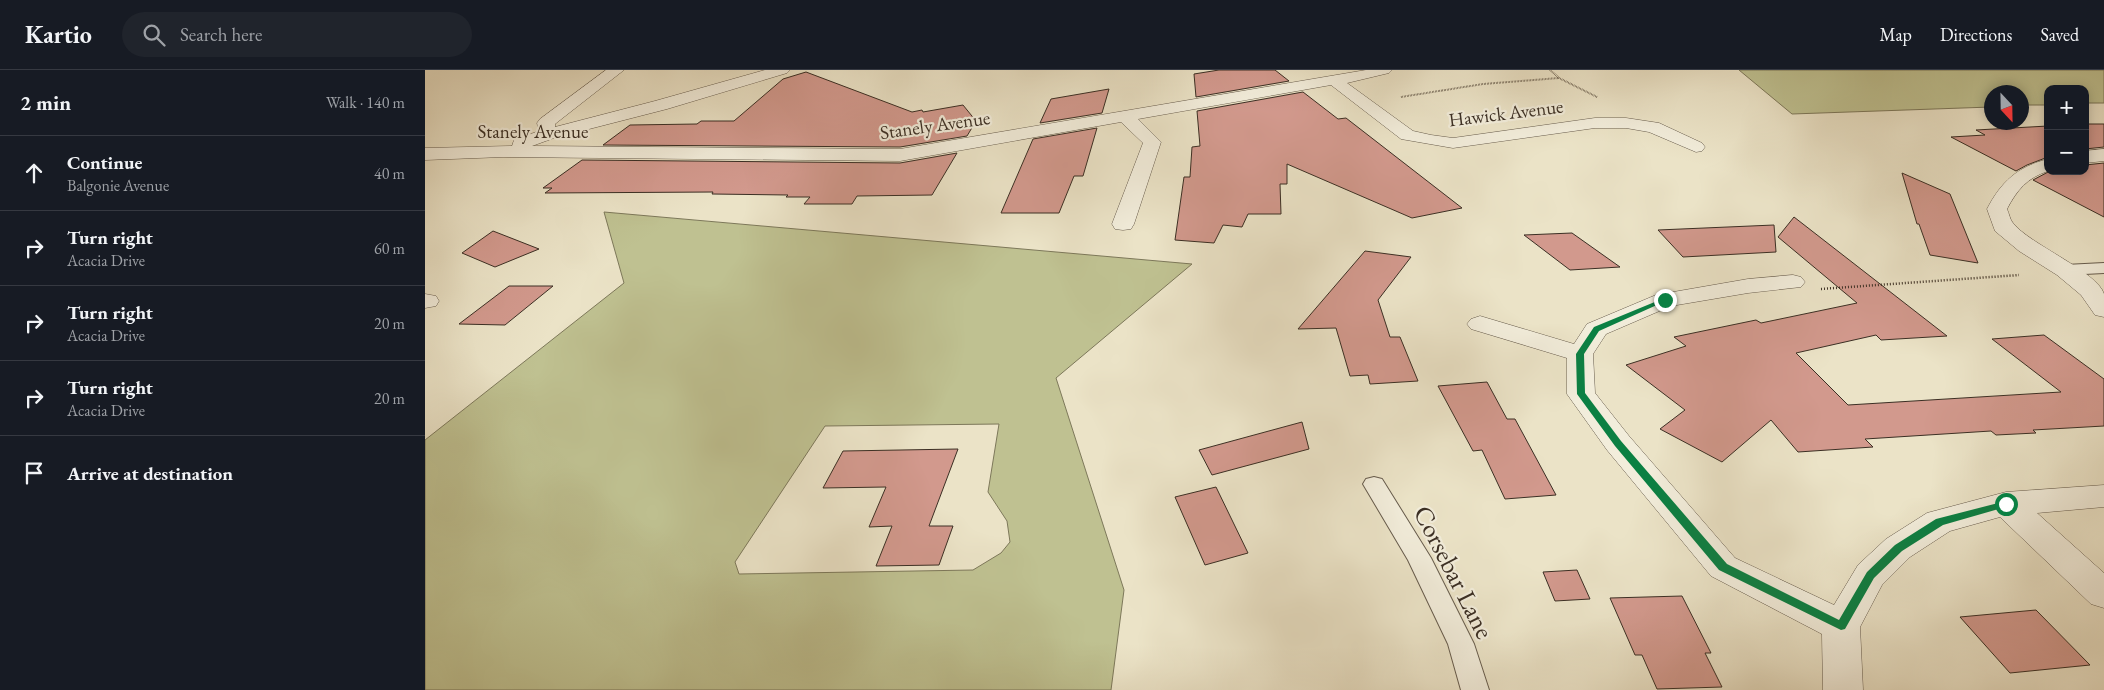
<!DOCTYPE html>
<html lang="en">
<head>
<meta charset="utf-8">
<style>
	:root { --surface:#171b24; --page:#20242c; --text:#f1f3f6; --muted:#9ea1a6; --line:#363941 }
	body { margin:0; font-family:"EB Garamond",serif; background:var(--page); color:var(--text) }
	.controls { position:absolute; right:15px; top:15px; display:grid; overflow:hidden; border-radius:10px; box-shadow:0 2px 12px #0003 }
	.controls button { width:45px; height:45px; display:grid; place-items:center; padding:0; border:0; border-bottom:1px solid var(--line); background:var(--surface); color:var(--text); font:25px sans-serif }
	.compass { position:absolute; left:1559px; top:15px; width:45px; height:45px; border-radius:50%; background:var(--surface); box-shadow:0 2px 12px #0003; rotate:158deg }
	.stop { position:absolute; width:15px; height:15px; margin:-11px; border:4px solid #0b8043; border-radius:50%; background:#fff }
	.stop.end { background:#0b8043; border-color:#fff; box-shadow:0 1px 5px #0008 }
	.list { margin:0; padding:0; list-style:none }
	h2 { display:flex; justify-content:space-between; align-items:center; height:65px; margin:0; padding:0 20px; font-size:21px }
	h2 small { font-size:16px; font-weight:400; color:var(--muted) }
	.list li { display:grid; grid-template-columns:32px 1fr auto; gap:15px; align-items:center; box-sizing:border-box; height:75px; padding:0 20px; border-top:1px solid var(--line) }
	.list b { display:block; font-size:19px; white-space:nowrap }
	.list p { margin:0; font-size:16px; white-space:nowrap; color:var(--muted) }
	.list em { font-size:16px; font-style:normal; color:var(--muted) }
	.icon { flex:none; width:28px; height:28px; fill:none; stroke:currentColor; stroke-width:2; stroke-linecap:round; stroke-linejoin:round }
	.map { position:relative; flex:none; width:1679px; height:620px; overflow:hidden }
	header { display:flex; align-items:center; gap:30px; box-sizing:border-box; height:70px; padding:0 25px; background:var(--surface); border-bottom:1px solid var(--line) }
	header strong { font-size:24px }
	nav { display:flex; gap:28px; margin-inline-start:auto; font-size:18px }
	.search { width:350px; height:45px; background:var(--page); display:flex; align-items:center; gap:12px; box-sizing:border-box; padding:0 18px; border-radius:28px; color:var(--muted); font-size:19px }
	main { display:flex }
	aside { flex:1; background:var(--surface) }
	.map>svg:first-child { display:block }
</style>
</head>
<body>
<header>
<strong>Kartio</strong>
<div class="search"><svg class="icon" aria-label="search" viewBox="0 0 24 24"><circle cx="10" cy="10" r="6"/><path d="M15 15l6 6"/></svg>Search here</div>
<nav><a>Map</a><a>Directions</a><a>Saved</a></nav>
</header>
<main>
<aside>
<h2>2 min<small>Walk · 140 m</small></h2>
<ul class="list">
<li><svg class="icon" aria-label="ahead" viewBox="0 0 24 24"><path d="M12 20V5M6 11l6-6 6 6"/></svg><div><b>Continue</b><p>Balgonie Avenue</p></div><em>40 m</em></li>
<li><svg class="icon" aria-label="right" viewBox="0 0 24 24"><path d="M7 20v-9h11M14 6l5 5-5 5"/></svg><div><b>Turn right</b><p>Acacia Drive</p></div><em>60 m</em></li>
<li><svg class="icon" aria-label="right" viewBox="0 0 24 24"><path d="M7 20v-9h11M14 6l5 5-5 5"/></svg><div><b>Turn right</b><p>Acacia Drive</p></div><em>20 m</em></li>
<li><svg class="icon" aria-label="right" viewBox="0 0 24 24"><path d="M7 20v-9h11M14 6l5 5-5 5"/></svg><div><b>Turn right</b><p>Acacia Drive</p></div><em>20 m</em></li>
<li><svg class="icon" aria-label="arrive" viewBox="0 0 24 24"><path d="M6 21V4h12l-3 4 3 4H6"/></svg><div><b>Arrive at destination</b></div></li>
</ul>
</aside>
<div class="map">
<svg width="1679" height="620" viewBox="0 0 1679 620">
	<rect width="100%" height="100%" fill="#ebe3c7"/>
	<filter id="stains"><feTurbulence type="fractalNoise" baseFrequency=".004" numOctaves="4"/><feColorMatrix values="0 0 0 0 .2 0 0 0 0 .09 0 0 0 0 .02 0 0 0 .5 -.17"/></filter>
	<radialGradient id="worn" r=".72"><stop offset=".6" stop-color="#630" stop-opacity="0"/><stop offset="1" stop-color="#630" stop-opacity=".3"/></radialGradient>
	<g fill="#bfc191" stroke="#7d785a" fill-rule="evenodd">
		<polygon points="1314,0 1679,0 1679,33 1660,33 1660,19 1623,19 1623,35 1597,35 1596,22 1566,22 1566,37 1367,44"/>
		<path d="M179 142 767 194 631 308 699 520 686 620H0V370L199 213ZM574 354 563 422 582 451 585 472 576 483 548 500 314 504 310 492 400 356Z"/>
	</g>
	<g fill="#d2998d" stroke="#3b2f24">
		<polygon points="794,0 850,0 864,11 771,27 769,4"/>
		<polygon points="381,2 487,42 497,40 498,42 538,35 551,51 542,66 475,77 178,75 205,55 272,54 276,51 309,51 358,9"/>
		<polygon points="684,19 677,43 615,53 626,29"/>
		<polygon points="878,22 913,49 921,48 1037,138 987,148 862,94 862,114 855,114 856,144 823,144 817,157 798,155 789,173 750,170 759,107 765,107 767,77 775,76 772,41"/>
		<polygon points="1660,54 1679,54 1679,77 1660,79"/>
		<polygon points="1623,56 1623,87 1602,95 1591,101 1526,67 1560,65 1551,60"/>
		<polygon points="672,58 658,106 649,106 634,143 576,143 608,69"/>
		<polygon points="532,83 507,125 432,126 427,134 379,134 385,127 361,127 363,125 287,124 288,122 120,123 127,118 118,118 157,90 475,93"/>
		<polygon points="1679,93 1679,147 1608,110 1625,101 1660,101 1660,95"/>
		<polygon points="1477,103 1525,124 1553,193 1505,185 1494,154 1492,154"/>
		<polygon points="1369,147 1522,266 1456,270 1451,265 1371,283 1423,335 1636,322 1567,269 1619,265 1679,309 1679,356 1608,360 1611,363 1571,365 1566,361 1440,369 1448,377 1373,382 1346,350 1297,392 1235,359 1260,340 1201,295 1261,276 1249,267 1331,250 1336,253 1432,233 1353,167"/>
		<polygon points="1349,155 1351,182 1258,187 1233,160"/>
		<polygon points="68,161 114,179 70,197 37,183"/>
		<polygon points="1147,163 1195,197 1145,200 1099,165"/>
		<polygon points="940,181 986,187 953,230 965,267 975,267 993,311 945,314 943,305 925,306 911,258 873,259"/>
		<polygon points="84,216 128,216 80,255 34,254"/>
		<polygon points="1062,312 1082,349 1090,349 1131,425 1080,429 1057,380 1048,381 1013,316"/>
		<polygon points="877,352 884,379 787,405 774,380"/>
		<polygon points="533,379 504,456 528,456 514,495 451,496 467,456 444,457 461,417 398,418 418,381"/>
		<polygon points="791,417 823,483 780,495 750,427"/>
		<polygon points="1152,500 1165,529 1130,531 1118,502"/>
		<polygon points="1257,526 1286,583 1280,583 1297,617 1232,619 1217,585 1210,585 1185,528"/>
		<polygon points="1611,540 1665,595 1585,603 1535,547"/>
	</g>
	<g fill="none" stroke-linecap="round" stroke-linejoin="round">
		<g stroke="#675c4d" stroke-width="2">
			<g id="lane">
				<polygon points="1679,193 1679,203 1640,205 1634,203 1632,200 1634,197 1640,195"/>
				<polygon points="949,407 957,409 1006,488 1049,574 1064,620 1036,620 1023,574 983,490 938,414 941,409"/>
			</g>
		</g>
		<g stroke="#675c4d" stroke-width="1">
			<g id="street">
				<polygon points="181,0 199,0 130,54 130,57 230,31 340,0 365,0 362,3 242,39 129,68 107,76 475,79 941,0 967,0 964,3 922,13 988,61 1006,65 1028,68 1170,48 1201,48 1234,53 1277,73 1280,77 1277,81 1271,82 1224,62 1201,58 1170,58 1028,78 976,69 906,15 713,49 736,72 709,154 706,159 698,160 690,159 687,154 718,73 696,52 475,91 78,87 0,90 0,78 87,76 89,70 114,61 112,53 115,49"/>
				<polygon points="1679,79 1679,91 1660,93 1660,81"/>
				<path d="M1623 89V101C1602 108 1592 120 1582 139 1584 143 1585 150 1588 153 1604 174 1673 202 1679 224 1679 231 1679 241 1679 247L1670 245 1656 225 1632 205 1594 181 1570 161 1562 139C1576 112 1592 97 1623 89Z"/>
				<polygon points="1368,205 1376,207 1380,212 1376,217 1323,223 1246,236 1181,264 1168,284 1170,323 1204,366 1310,488 1409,535 1433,495 1461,469 1502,443 1581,422 1679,415 1679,437 1612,443 1679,503 1679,538 1666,534 1575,447 1525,461 1485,487 1457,515 1435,557 1438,620 1398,620 1397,564 1286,506 1182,380 1142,324 1142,288 1046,259 1042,254 1046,249 1055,246 1149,274 1162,254 1231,225 1323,209"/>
				<polygon points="0,224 11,226 14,231 11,236 0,238"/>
			</g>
		</g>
		<g stroke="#3b2f24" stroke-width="2" stroke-dasharray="0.5 1" stroke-linecap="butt">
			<polyline points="1125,0 1134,8 1172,27"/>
			<polyline points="976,27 1058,14 1134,8"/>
		</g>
		<polyline stroke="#3b2f24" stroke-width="2.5" stroke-dasharray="1 2" stroke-linecap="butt" points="1396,219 1594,205"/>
		<use href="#lane" fill="#f2eddb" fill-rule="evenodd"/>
		<use href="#street" fill="#f2eddb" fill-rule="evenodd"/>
	</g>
	<polygon fill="#0b8043" points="1237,229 1243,230 1174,261 1159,284 1160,323 1196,371 1302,494 1414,550 1442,502 1470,475 1511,449 1581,431 1585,434 1584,436 1518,455 1477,481 1449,508 1420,559 1416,560 1294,500 1190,376 1152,324 1151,284 1169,257"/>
	<g text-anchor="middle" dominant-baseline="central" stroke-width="4.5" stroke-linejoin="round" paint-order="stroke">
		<g font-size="19" fill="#3b2f24" stroke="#f2eddb">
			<text transform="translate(1081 43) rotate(-7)">Hawick Avenue</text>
			<text transform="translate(510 55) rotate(-8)">Stanely Avenue</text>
			<text x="108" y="61">Stanely Avenue</text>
		</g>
		<g font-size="26" fill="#3b2f24" stroke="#f2eddb">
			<text transform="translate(1029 502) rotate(63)">Corsebar Lane</text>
		</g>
	</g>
	<rect width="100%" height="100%" filter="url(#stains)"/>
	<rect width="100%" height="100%" fill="url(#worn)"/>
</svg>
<div class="controls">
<button>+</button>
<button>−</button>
</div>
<svg class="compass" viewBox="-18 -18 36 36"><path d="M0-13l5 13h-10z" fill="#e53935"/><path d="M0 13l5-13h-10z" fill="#9ea1a6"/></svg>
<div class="stop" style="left:1581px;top:434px"></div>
<div class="stop end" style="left:1240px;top:230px"></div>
</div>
</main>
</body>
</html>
